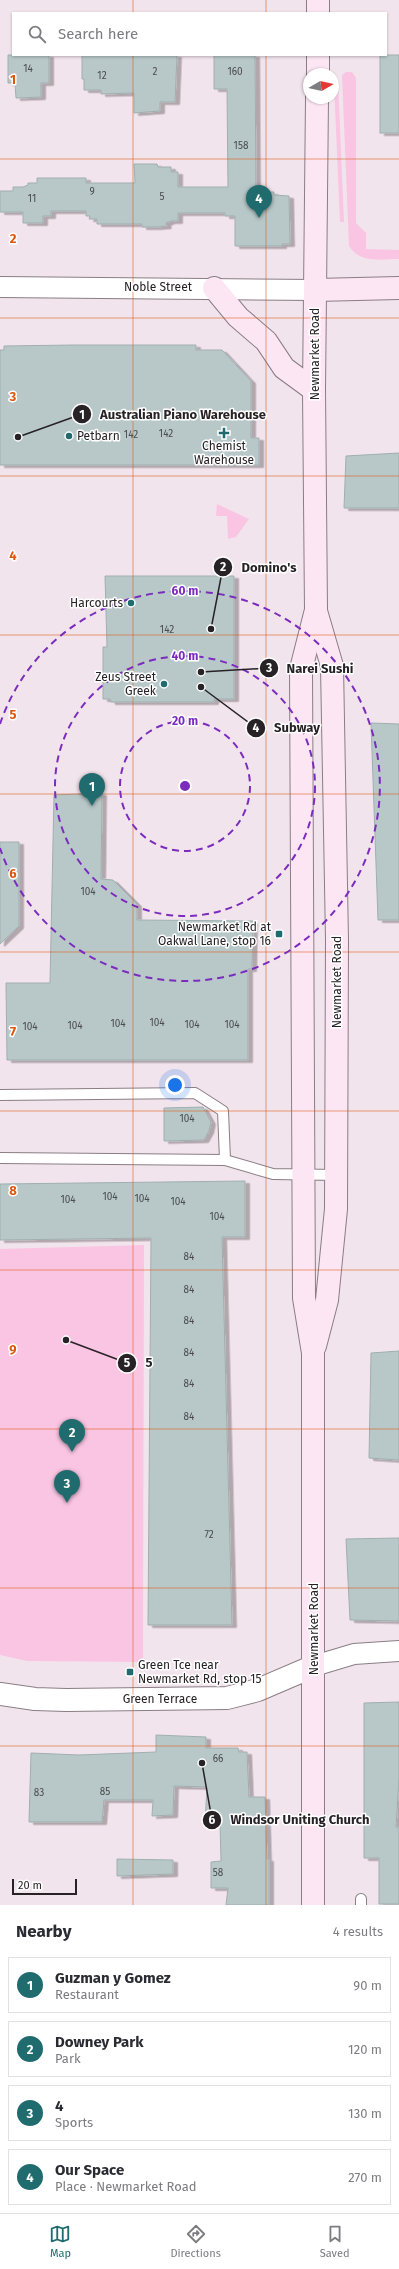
<!DOCTYPE html>
<html lang="en">
<head>
<meta charset="utf-8">
<style>
	:root { --surface:#fff; --page:#f7f7f7; --text:#2b2b33; --muted:#7c7c81; --line:#e1e1e2; --accent:#1f6b6e }
	body { margin:0; font-family:"Fira Sans",sans-serif; background:var(--page); color:var(--text) }
	.compass { position:absolute; left:303px; top:68px; width:36px; height:36px; border-radius:50%; background:var(--surface); box-shadow:0 1px 3px #0004; rotate:81deg }
	.scale { position:absolute; left:12px; bottom:10px; width:65px; box-sizing:border-box; padding-left:4px; border:2px solid #272225; border-top:0; font-size:11px; line-height:14px; white-space:nowrap; color:#272225; -webkit-text-stroke:3px #fff; paint-order:stroke }
	.you { position:absolute; left:175px; top:1085px; width:14px; height:14px; margin:-10px; border:3px solid #fff; border-radius:50%; background:#1a73e8; box-shadow:0 0 0 6px #1a73e833 }
	.badge { display:grid; place-items:center; width:26px; height:26px; border-radius:50%; background:var(--accent); color:#fff; font-size:13px; font-weight:700 }
	.pin { position:absolute; translate:-50% -33px; filter:drop-shadow(0 1px 2px #0008) }
	.pin::after { content:''; position:absolute; top:21px; width:14px; height:12px; background:inherit; clip-path:polygon(0 0,100% 0,50% 100%) }
	.list { margin:0; padding:0; list-style:none }
	h2 { display:flex; justify-content:space-between; align-items:center; height:52px; margin:0; padding:0 16px; font-size:17px }
	h2 small { font-size:13px; font-weight:400; color:var(--muted) }
	.list li { display:grid; grid-template-columns:26px 1fr auto; gap:12px; align-items:center; box-sizing:border-box; height:56px; margin:0 8px 8px; padding:0 8px; border:1px solid var(--line); border-radius:0px }
	.list b { display:block; font-size:15px; white-space:nowrap }
	.list p { margin:0; font-size:13px; white-space:nowrap; color:var(--muted) }
	.list em { font-size:13px; font-style:normal; color:var(--muted) }
	.icon { flex:none; width:22px; height:22px; fill:none; stroke:currentColor; stroke-width:2; stroke-linecap:round; stroke-linejoin:round }
	.map { position:relative; flex:none; width:399px; height:1905px; overflow:hidden }
	.search { position:absolute; background:var(--surface); box-shadow:0 1px 3px #0004; left:12px; right:12px; top:12px; height:44px; display:flex; align-items:center; gap:10px; box-sizing:border-box; padding:0 14px; border-radius:0px; color:var(--muted); font-size:15px }
	.sheet { height:308px; background:var(--surface) }
	nav { display:flex; justify-content:space-around; align-items:center; box-sizing:border-box; height:56px; border-top:1px solid var(--line); background:var(--surface); font-size:11px; color:var(--muted) }
	nav a { display:grid; justify-items:center; gap:2px }
	nav .on { color:var(--accent) }
	.map>svg:first-child { display:block }
</style>
</head>
<body>
<div class="map">
<svg width="399" height="1905" viewBox="0 0 399 1905">
	<defs>
		<filter id="shadow"><feDropShadow dx="4.5" dy="2.5" stdDeviation="0" flood-color="#0004"/></filter>
	</defs>
	<rect width="100%" height="100%" fill="#f2e4ec"/>
	<g fill="#fac5e3">
		<path d="M346 72H352L356 78V223L366 233V249L399 250V259C381 259 360 264 349 246L342 75Z"/>
		<polygon points="338,80 344,222 340,222 334,84"/>
		<polygon points="217,504 249,519 236,537 228,539 227,516 216,516"/>
		<polygon points="144,1245 143,1662 27,1661 0,1655 0,1249"/>
	</g>
	<g fill="#b8c8c9" stroke="#9fafb0" filter="url(#shadow)">
		<polygon points="8,55 49,55 49,83 41,83 41,97 16,98 15,83 8,83"/>
		<polygon points="82,55 177,55 175,102 160,102 160,111 134,113 134,93 101,94 101,90 84,90 84,79 82,79"/>
		<polygon points="214,55 255,55 256,192 274,192 274,195 289,196 290,244 282,244 282,246 235,246 235,216 225,216 225,213 178,213 178,221 171,221 166,223 167,226 157,227 142,227 142,224 97,224 97,219 89,219 90,216 86,216 86,211 51,211 51,216 43,216 43,223 23,223 23,212 0,212 0,191 13,191 13,187 23,187 28,185 28,183 37,183 37,178 86,178 86,183 135,183 134,164 157,164 158,167 171,167 171,172 178,172 178,187 228,187 227,89 214,89"/>
		<rect x="380" y="55" width="19" height="78"/>
		<polygon points="73,345 196,345 196,350 222,350 251,381 251,438 259,438 259,465 0,465 0,350 4,350 4,346"/>
		<polygon points="399,453 399,508 344,508 346,456"/>
		<polygon points="105,576 234,576 234,699 214,699 214,702 111,702 110,699 103,699 103,647 107,647"/>
		<polygon points="371,723 399,724 399,920 378,920"/>
		<polygon points="102,793 101,879 113,880 137,904 137,920 253,921 252,969 248,969 248,1060 7,1060 6,983 50,983 54,795"/>
		<polygon points="0,842 19,842 19,926 0,944"/>
		<polygon points="203,1107 211,1122 209,1131 204,1140 164,1141 164,1108"/>
		<polygon points="245,1181 245,1237 222,1237 232,1625 148,1625 151,1238 0,1240 0,1184"/>
		<polygon points="399,1351 399,1460 369,1458 371,1353"/>
		<polygon points="399,1538 399,1621 350,1620 346,1539"/>
		<polygon points="399,1702 399,1778 396,1827 399,1827 399,1904 379,1904 379,1858 364,1858 364,1703"/>
		<polygon points="156,1735 206,1737 206,1748 238,1748 239,1752 247,1752 249,1797 265,1797 267,1859 269,1859 269,1905 226,1905 228,1888 211,1888 211,1862 221,1861 220,1822 205,1822 207,1787 174,1786 173,1815 152,1816 153,1800 104,1800 102,1822 29,1822 31,1753 79,1755 156,1752"/>
		<polygon points="117,1859 173,1860 173,1874 117,1876"/>
	</g>
	<g fill="none" stroke-linecap="round" stroke-linejoin="round">
		<g stroke="#8a7d84" stroke-width="12">
			<g id="service">
				<polyline points="0,1095 195,1093 223,1111 225,1160"/>
				<polyline points="0,1158 225,1160 273,1174 337,1175"/>
				<polyline points="361,1899 361,1905"/>
			</g>
		</g>
		<g stroke="#8a7d84" stroke-width="22">
			<g id="minor">
				<polyline points="0,287 315,290"/>
				<polyline points="314,1666 354,1654 399,1651"/>
			</g>
		</g>
		<g stroke="#8a7d84" stroke-width="24">
			<polyline id="tertiary" points="0,1694 35,1699 66,1700 227,1698 258,1690 314,1666"/>
		</g>
		<g stroke="#8a7d84" stroke-width="24">
			<g id="secondary">
				<polyline points="318,0 318,13"/>
				<polyline points="318,74 318,55"/>
				<polyline points="214,288 238,317 266,341 284,368 314,390"/>
				<polyline points="315,290 399,288"/>
				<polyline points="315,1346 327,1300 336,1209 337,940 332,666 316,611"/>
				<polyline points="313,1905 313,1353 304,1298 301,669 316,610 314,390 317,98"/>
			</g>
		</g>
		<use href="#service" stroke="#fff" stroke-width="10"/>
		<use href="#minor" stroke="#fff" stroke-width="20"/>
		<use href="#tertiary" stroke="#fff" stroke-width="22"/>
		<use href="#secondary" stroke="#fde6f4" stroke-width="22"/>
	</g>
	<path fill="none" stroke="#de560d" stroke-width="1" stroke-opacity="0.55" d="M133 0V13M266 0V13M133 55V1905M266 55V1905M0 159H399M0 318H399M0 476H399M0 635H399M0 794H399M0 952H399M0 1111H399M0 1270H399M0 1429H399M0 1588H399M0 1746H399"/>
	<g fill="none" stroke="#7b2cbf" stroke-width="2" stroke-dasharray="7 5">
		<circle cx="185" cy="786" r="65"/>
		<circle cx="185" cy="786" r="130"/>
		<path d="M0 724A195 195 0 1 1 0 848"/>
	</g>
	<g fill="#1f6b6e" stroke="#fff" stroke-width="1.5">
		<path d="M222 427h4v4h4v4h-4v4h-4v-4h-4v-4h4z"/>
		<circle cx="69" cy="436" r="4"/>
		<circle cx="131" cy="603" r="4"/>
		<circle cx="164" cy="684" r="4"/>
		<rect x="275" y="930" width="8" height="8" rx="2"/>
		<rect x="126" y="1668" width="8" height="8" rx="2"/>
	</g>
	<g text-anchor="middle" dominant-baseline="central" stroke-width="3" stroke-linejoin="round" paint-order="stroke">
		<g font-size="10" fill="#4b4c4e">
			<text x="28" y="69">14</text>
			<text x="155" y="72">2</text>
			<text x="235" y="72">160</text>
			<text x="102" y="76">12</text>
			<text x="241" y="146">158</text>
			<text x="92" y="192">9</text>
			<text x="162" y="197">5</text>
			<text x="32" y="199">11</text>
			<text x="166" y="434">142</text>
			<text x="131" y="435">142</text>
			<text x="167" y="630">142</text>
			<text x="88" y="892">104</text>
			<text x="157" y="1023">104</text>
			<text x="118" y="1024">104</text>
			<text x="192" y="1025">104</text>
			<text x="232" y="1025">104</text>
			<text x="75" y="1026">104</text>
			<text x="30" y="1027">104</text>
			<text x="187" y="1119">104</text>
			<text x="110" y="1197">104</text>
			<text x="142" y="1199">104</text>
			<text x="68" y="1200">104</text>
			<text x="178" y="1202">104</text>
			<text x="217" y="1217">104</text>
			<text x="189" y="1257">84</text>
			<text x="189" y="1290">84</text>
			<text x="189" y="1321">84</text>
			<text x="189" y="1353">84</text>
			<text x="189" y="1384">84</text>
			<text x="189" y="1417">84</text>
			<text x="209" y="1535">72</text>
			<text x="218" y="1759">66</text>
			<text x="105" y="1792">85</text>
			<text x="39" y="1793">83</text>
			<text x="218" y="1873">58</text>
		</g>
		<g font-size="12" fill="#272225" stroke="#fff">
			<text x="158" y="287">Noble Street</text>
			<text transform="translate(315 354) rotate(-90)">Newmarket Road</text>
			<text transform="translate(337 982) rotate(-90)">Newmarket Road</text>
			<text transform="translate(314 1629) rotate(-90)">Newmarket Road</text>
			<text x="160" y="1699">Green Terrace</text>
		</g>
		<g font-size="12" fill="#272225" stroke="#fff" text-anchor="end">
			<text x="77" y="436" text-anchor="start">Petbarn</text>
			<text x="224" y="446" text-anchor="middle">Chemist<tspan x="224" dy="14">Warehouse</tspan></text>
			<text x="123" y="603">Harcourts</text>
			<text x="156" y="677">Zeus Street<tspan x="156" dy="14">Greek</tspan></text>
			<text x="271" y="927">Newmarket Rd at<tspan x="271" dy="14">Oakwal Lane, stop 16</tspan></text>
			<text x="138" y="1665" text-anchor="start">Green Tce near<tspan x="138" dy="14">Newmarket Rd, stop 15</tspan></text>
		</g>
	</g>
	<g font-size="13" text-anchor="middle" font-weight="bold" fill="#de560d" stroke="#fff" stroke-width="3" stroke-linejoin="round" paint-order="stroke">
		<text x="13" y="84">1</text>
		<text x="13" y="243">2</text>
		<text x="13" y="401">3</text>
		<text x="13" y="560">4</text>
		<text x="13" y="719">5</text>
		<text x="13" y="878">6</text>
		<text x="13" y="1036">7</text>
		<text x="13" y="1195">8</text>
		<text x="13" y="1354">9</text>
	</g>
	<circle cx="185" cy="786" r="6" fill="#7b2cbf" stroke="#fff" stroke-width="2"/>
	<g font-size="12" text-anchor="middle" font-weight="bold" fill="#7b2cbf" stroke="#fff" stroke-width="3" stroke-linejoin="round" paint-order="stroke">
		<text x="185" y="595">60 m</text>
		<text x="185" y="660">40 m</text>
		<text x="185" y="725">20 m</text>
	</g>
	<path fill="none" stroke="#272225" stroke-width="1.5" d="M18 437L82 414M211 629L223 567M201 672L269 668M201 687L256 728M66 1340L127 1363M202 1763L212 1820"/>
	<g fill="#272225" stroke="#fff" stroke-width="1.5">
		<circle cx="18" cy="437" r="4"/>
		<circle cx="211" cy="629" r="4"/>
		<circle cx="201" cy="672" r="4"/>
		<circle cx="201" cy="687" r="4"/>
		<circle cx="66" cy="1340" r="4"/>
		<circle cx="202" cy="1763" r="4"/>
		<circle cx="82" cy="414" r="10"/>
		<circle cx="223" cy="567" r="10"/>
		<circle cx="269" cy="668" r="10"/>
		<circle cx="256" cy="728" r="10"/>
		<circle cx="127" cy="1363" r="10"/>
		<circle cx="212" cy="1820" r="10"/>
	</g>
	<g font-size="12" text-anchor="middle" font-weight="bold" fill="#fff">
		<text x="82" y="419">1</text>
		<text x="223" y="571">2</text>
		<text x="269" y="672">3</text>
		<text x="256" y="732">4</text>
		<text x="127" y="1367">5</text>
		<text x="212" y="1824">6</text>
	</g>
	<g font-size="13" text-anchor="middle" font-weight="bold" fill="#272225" stroke="#fff" stroke-width="3" stroke-linejoin="round" paint-order="stroke">
		<text x="183" y="419">Australian Piano Warehouse</text>
		<text x="269" y="572">Domino's</text>
		<text x="320" y="673">Narei Sushi</text>
		<text x="297" y="732">Subway</text>
		<text x="149" y="1367">5</text>
		<text x="300" y="1824">Windsor Uniting Church</text>
	</g>
</svg>
<svg class="compass" viewBox="-18 -18 36 36"><path d="M0-13l5 13h-10z" fill="#e53935"/><path d="M0 13l5-13h-10z" fill="#7c7c81"/></svg>
<div class="scale">20 m</div>
<div class="you"></div>
<div class="pin badge" style="left:92px;top:806px">1</div>
<div class="pin badge" style="left:72px;top:1452px">2</div>
<div class="pin badge" style="left:67px;top:1503px">3</div>
<div class="pin badge" style="left:259px;top:218px">4</div>
<div class="search"><svg class="icon" aria-label="search" viewBox="0 0 24 24"><circle cx="10" cy="10" r="6"/><path d="M15 15l6 6"/></svg>Search here</div>
</div>
<section class="sheet">
<h2>Nearby<small>4 results</small></h2>
<ul class="list">
<li><span class="badge">1</span><div><b>Guzman y Gomez</b><p>Restaurant</p></div><em>90 m</em></li>
<li><span class="badge">2</span><div><b>Downey Park</b><p>Park</p></div><em>120 m</em></li>
<li><span class="badge">3</span><div><b>4</b><p>Sports</p></div><em>130 m</em></li>
<li><span class="badge">4</span><div><b>Our Space</b><p>Place · Newmarket Road</p></div><em>270 m</em></li>
</ul>
</section>
<nav>
<a class="on"><svg class="icon" aria-label="map" viewBox="0 0 24 24"><path d="M3 6l6-2 6 2 6-2v14l-6 2-6-2-6 2zM9 4v14M15 6v14"/></svg>Map</a>
<a><svg class="icon" aria-label="directions" viewBox="0 0 24 24"><path d="M12 3l9 9-9 9-9-9zM9 14v-3h6M13 9l2 2-2 2"/></svg>Directions</a>
<a><svg class="icon" aria-label="saved" viewBox="0 0 24 24"><path d="M7 4h10v16l-5-4-5 4z"/></svg>Saved</a>
</nav>
</body>
</html>
